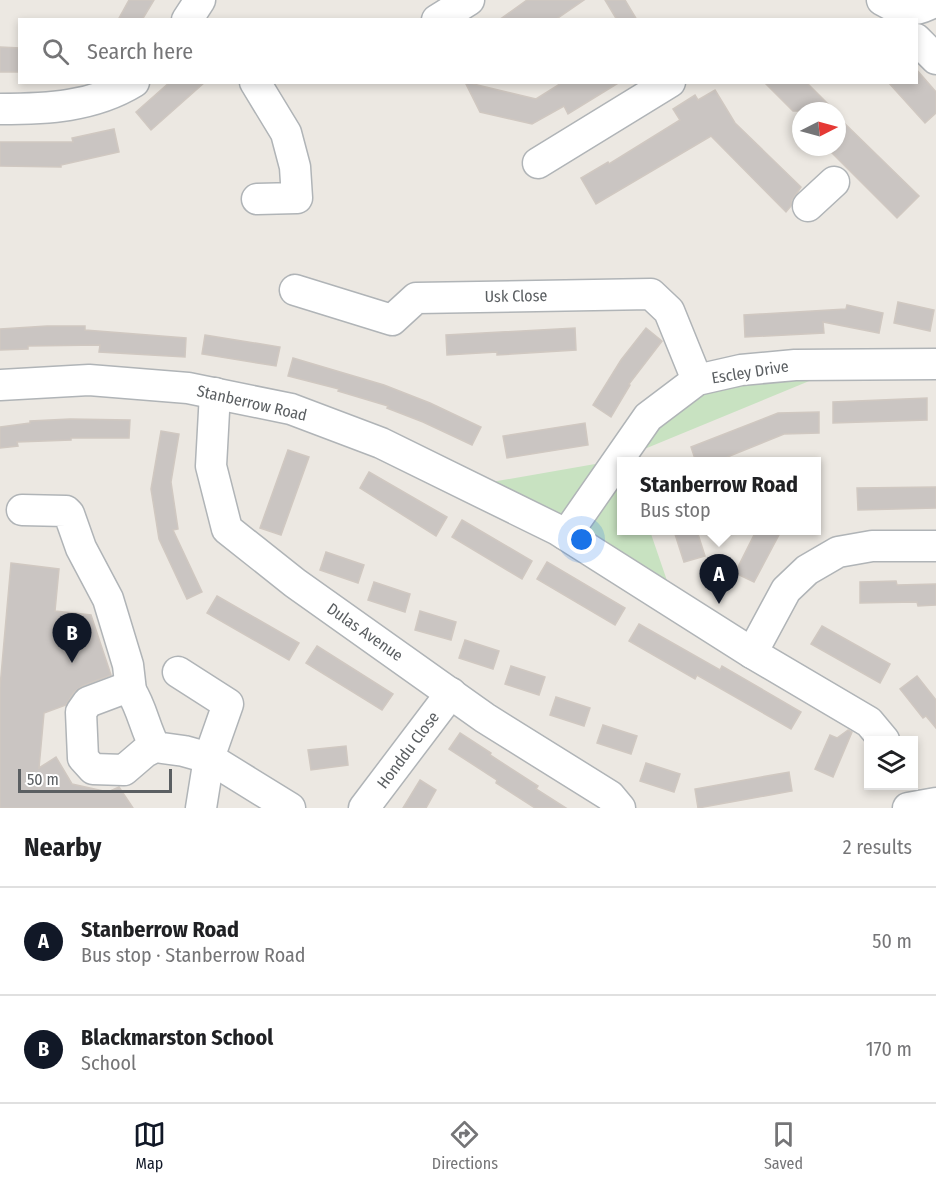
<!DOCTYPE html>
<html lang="en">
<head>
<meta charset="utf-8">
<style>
	:root { --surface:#fff; --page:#f2f2f2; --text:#202124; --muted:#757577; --line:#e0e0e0; --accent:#111827 }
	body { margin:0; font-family:"Fira Sans Condensed",sans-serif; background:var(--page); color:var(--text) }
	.controls { position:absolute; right:18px; bottom:18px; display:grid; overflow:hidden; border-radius:0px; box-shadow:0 3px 9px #0003 }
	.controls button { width:54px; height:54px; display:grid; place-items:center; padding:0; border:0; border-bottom:2px solid var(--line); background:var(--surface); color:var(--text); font:30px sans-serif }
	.compass { position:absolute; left:792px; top:102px; width:54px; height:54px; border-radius:50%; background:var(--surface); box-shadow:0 3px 9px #0003; rotate:84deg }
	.scale { position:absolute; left:18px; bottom:15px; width:154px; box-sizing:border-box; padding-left:6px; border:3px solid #5b5f62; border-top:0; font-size:16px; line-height:21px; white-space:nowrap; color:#5b5f62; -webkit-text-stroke:4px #fff; paint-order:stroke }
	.you { position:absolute; left:582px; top:540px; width:21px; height:21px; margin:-15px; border:4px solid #fff; border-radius:50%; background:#1a73e8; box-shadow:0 0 0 9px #1a73e833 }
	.badge { display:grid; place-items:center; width:39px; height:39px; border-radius:50%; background:var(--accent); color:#fff; font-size:20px; font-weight:700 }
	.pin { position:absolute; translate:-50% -50px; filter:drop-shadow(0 2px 3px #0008) }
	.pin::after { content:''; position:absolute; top:32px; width:21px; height:18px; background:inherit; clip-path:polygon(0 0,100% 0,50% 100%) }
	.popup { position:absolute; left:617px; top:457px; width:204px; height:78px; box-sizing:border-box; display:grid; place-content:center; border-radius:0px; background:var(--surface); filter:drop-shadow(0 2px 4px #0005); font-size:20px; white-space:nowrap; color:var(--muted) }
	.popup b { font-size:22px; color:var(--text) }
	.popup::after { content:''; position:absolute; left:50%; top:100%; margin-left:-12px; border:12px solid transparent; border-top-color:var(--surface) }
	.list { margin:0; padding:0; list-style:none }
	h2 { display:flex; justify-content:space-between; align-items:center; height:78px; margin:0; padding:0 24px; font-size:26px }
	h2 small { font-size:20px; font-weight:400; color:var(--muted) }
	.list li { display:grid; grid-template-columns:39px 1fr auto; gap:18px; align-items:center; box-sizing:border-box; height:108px; padding:0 24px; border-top:2px solid var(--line) }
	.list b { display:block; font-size:22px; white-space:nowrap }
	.list p { margin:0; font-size:20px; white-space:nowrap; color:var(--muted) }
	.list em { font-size:20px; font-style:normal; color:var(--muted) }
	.icon { flex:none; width:33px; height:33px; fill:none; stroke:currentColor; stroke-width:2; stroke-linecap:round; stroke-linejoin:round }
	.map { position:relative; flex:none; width:936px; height:808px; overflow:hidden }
	.search { position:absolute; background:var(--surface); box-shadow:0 3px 9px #0003; left:18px; right:18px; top:18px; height:66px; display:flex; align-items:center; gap:15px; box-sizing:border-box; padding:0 21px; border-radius:0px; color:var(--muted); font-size:22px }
	.sheet { height:294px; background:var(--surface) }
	nav { display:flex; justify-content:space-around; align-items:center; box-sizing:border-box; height:84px; border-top:2px solid var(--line); background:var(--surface); font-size:16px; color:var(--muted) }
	nav a { display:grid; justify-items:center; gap:3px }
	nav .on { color:var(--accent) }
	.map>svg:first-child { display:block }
</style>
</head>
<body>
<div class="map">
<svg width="936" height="808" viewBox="0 0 936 808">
	<rect width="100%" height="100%" fill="#ece8e2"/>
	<polygon fill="#c8e2c1" points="848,365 625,457 622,462 622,530 650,531 675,604 469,486 618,460 697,380"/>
	<g fill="#cac5c2" stroke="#d0c8c1" stroke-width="1.5">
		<polygon points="129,0 154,0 142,20 118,20"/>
		<polygon points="527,0 584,0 555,20 499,20"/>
		<polygon points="605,0 625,0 637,20 617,20"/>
		<polygon points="0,47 20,48 20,72 0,72"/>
		<polygon points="916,69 936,92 936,113 925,123 888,82 916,82"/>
		<polygon points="170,82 205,82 151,130 136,112"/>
		<polygon points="465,82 536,99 563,82 620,82 568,114 564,106 532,124 480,112"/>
		<polygon points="764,82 806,82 835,111 793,111"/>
		<polygon points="715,90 735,123 801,187 792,200 791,206 786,212 711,136 596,204 581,178 608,162 609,164 680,120 673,109 695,95 698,100"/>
		<polygon points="837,116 919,196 897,218 828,149 837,147"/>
		<polygon points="114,129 119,152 61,165 61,167 0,166 0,142 73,142 72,138"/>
		<polygon points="898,302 934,310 930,331 894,323"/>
		<polygon points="847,305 883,313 879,333 823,322 824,333 745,337 744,315 846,309"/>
		<polygon points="47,326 85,326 85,330 186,338 185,357 99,352 100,345 28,346 28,349 0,350 0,329"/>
		<polygon points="575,328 576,350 497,355 497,352 447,355 446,335"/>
		<polygon points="646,328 662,341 629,384 630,385 611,417 593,405 621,360"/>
		<polygon points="205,335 280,347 276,366 202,354"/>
		<polygon points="293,358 384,385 430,403 481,427 472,445 423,422 387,408 388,406 338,391 339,389 288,376"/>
		<polygon points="927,398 927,420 833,423 833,402"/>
		<polygon points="819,412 819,433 784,434 715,462 696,462 691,447 778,413"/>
		<polygon points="70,419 130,420 129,438 71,438 71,440 17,442 18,446 0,448 0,427 30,423 30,421"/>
		<polygon points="585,423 588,445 507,458 503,436"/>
		<polygon points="161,431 179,434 171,482 178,529 173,530 202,592 187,599 159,539 151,489"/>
		<polygon points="288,450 309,457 281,535 260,528"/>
		<polygon points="369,472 447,517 436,536 360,488"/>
		<polygon points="936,487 936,508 858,510 857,488"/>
		<polygon points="462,520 532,561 522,579 452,537"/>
		<polygon points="674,531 697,531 705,556 684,562"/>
		<polygon points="756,531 781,531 754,582 735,573"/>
		<polygon points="326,552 364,565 358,583 320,570"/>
		<polygon points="547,562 625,608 615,625 537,579"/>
		<polygon points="11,563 59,569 55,611 91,615 111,675 82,686 74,692 66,705 44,713 39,768 56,757 72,784 108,792 119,787 133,808 0,808 0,687"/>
		<polygon points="896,581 897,585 936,584 936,605 918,606 917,602 860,603 860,582"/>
		<polygon points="374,582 410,594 405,612 368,600"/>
		<polygon points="217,596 299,643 289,660 207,613"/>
		<polygon points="420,611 456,622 451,640 415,630"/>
		<polygon points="639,624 720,670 722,666 801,712 791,729 697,675 695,679 629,641"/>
		<polygon points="822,626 890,664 880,683 811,644"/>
		<polygon points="465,640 499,651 493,669 459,658"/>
		<polygon points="317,646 393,694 382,710 306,663"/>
		<polygon points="511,666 545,677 539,695 505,684"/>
		<polygon points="917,676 936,700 936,728 926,716 923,718 900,689"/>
		<polygon points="556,697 590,708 584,726 550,715"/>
		<polygon points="603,725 637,736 631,754 597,743"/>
		<polygon points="848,730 852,732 833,777 815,769 830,735 837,738"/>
		<polygon points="460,733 491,753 490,755 538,786 536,789 566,808 535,808 496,783 497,780 449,749"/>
		<polygon points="346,746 348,765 311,770 308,750"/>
		<polygon points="646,763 680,774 674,792 640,781"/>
		<polygon points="789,772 792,791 698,808 695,789"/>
		<polygon points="420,780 436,790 426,808 403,808"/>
	</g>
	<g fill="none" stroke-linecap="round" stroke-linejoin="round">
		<g stroke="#b0b4b7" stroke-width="33">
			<g id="minor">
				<path d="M882 0C904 13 914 13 936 1"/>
				<polyline points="187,20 200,0"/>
				<polyline points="437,20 469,0"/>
				<polyline points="916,39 936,59"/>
				<polyline points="255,82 286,133 295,167 297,198 257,199"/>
				<path d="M0 109C47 109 93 107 134 82"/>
				<polyline points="538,163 670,82"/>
				<polyline points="808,206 834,182"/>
				<polyline points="295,290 392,320 416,298 651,294 669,311 697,380"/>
				<polyline points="0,385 89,380 188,388 291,409 381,443 558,530 752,653 869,722 884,740"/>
				<polyline points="215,393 211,466 227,529 295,583 485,718 610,796 620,808"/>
				<polyline points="22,510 66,511 69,514 81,548 108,599 128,665 131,691"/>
				<polyline points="566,535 648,417 697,380 741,370 795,365 936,364"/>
				<polyline points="752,653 786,590 807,570 838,552 872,546 936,546"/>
				<polyline points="178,672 228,704 209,758 201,808"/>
				<path d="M155 747C145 729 142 708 131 691L120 690 88 702 81 712 83 758 93 769 124 770 145 752 155 747 184 751 209 758 290 808"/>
				<polyline points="364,808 451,693"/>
				<polyline points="908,808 936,803"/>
			</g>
		</g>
		<use href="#minor" stroke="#fff" stroke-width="30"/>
	</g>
	<g text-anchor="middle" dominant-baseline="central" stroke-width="6" stroke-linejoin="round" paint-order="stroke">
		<g font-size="16" fill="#5b5f62" stroke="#fff">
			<text transform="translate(516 296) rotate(-1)">Usk Close</text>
			<text transform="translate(750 372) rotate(-9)">Escley Drive</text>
			<text transform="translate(252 403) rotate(13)">Stanberrow Road</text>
			<text transform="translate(365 632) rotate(35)">Dulas Avenue</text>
			<text transform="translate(408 750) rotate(-53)">Honddu Close</text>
		</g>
	</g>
</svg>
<div class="controls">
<button><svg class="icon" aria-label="layers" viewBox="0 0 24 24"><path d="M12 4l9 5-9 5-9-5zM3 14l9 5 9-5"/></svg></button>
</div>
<svg class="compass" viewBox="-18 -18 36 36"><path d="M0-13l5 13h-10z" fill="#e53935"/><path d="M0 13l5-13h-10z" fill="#757577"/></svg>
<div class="scale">50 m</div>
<div class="you"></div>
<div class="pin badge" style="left:719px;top:604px">A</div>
<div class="popup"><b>Stanberrow Road</b>Bus stop</div>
<div class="pin badge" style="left:72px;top:663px">B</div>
<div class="search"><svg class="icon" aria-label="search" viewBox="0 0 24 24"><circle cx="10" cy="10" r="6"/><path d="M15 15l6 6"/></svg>Search here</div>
</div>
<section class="sheet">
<h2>Nearby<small>2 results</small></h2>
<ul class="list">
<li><span class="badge">A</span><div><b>Stanberrow Road</b><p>Bus stop · Stanberrow Road</p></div><em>50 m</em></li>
<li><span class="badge">B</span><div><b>Blackmarston School</b><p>School</p></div><em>170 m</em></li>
</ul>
</section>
<nav>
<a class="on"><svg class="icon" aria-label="map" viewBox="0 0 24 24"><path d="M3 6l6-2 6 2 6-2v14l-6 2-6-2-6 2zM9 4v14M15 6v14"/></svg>Map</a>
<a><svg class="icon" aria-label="directions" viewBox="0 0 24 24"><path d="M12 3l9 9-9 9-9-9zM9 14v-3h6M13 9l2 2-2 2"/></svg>Directions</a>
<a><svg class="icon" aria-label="saved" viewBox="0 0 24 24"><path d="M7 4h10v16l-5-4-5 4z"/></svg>Saved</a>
</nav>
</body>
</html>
